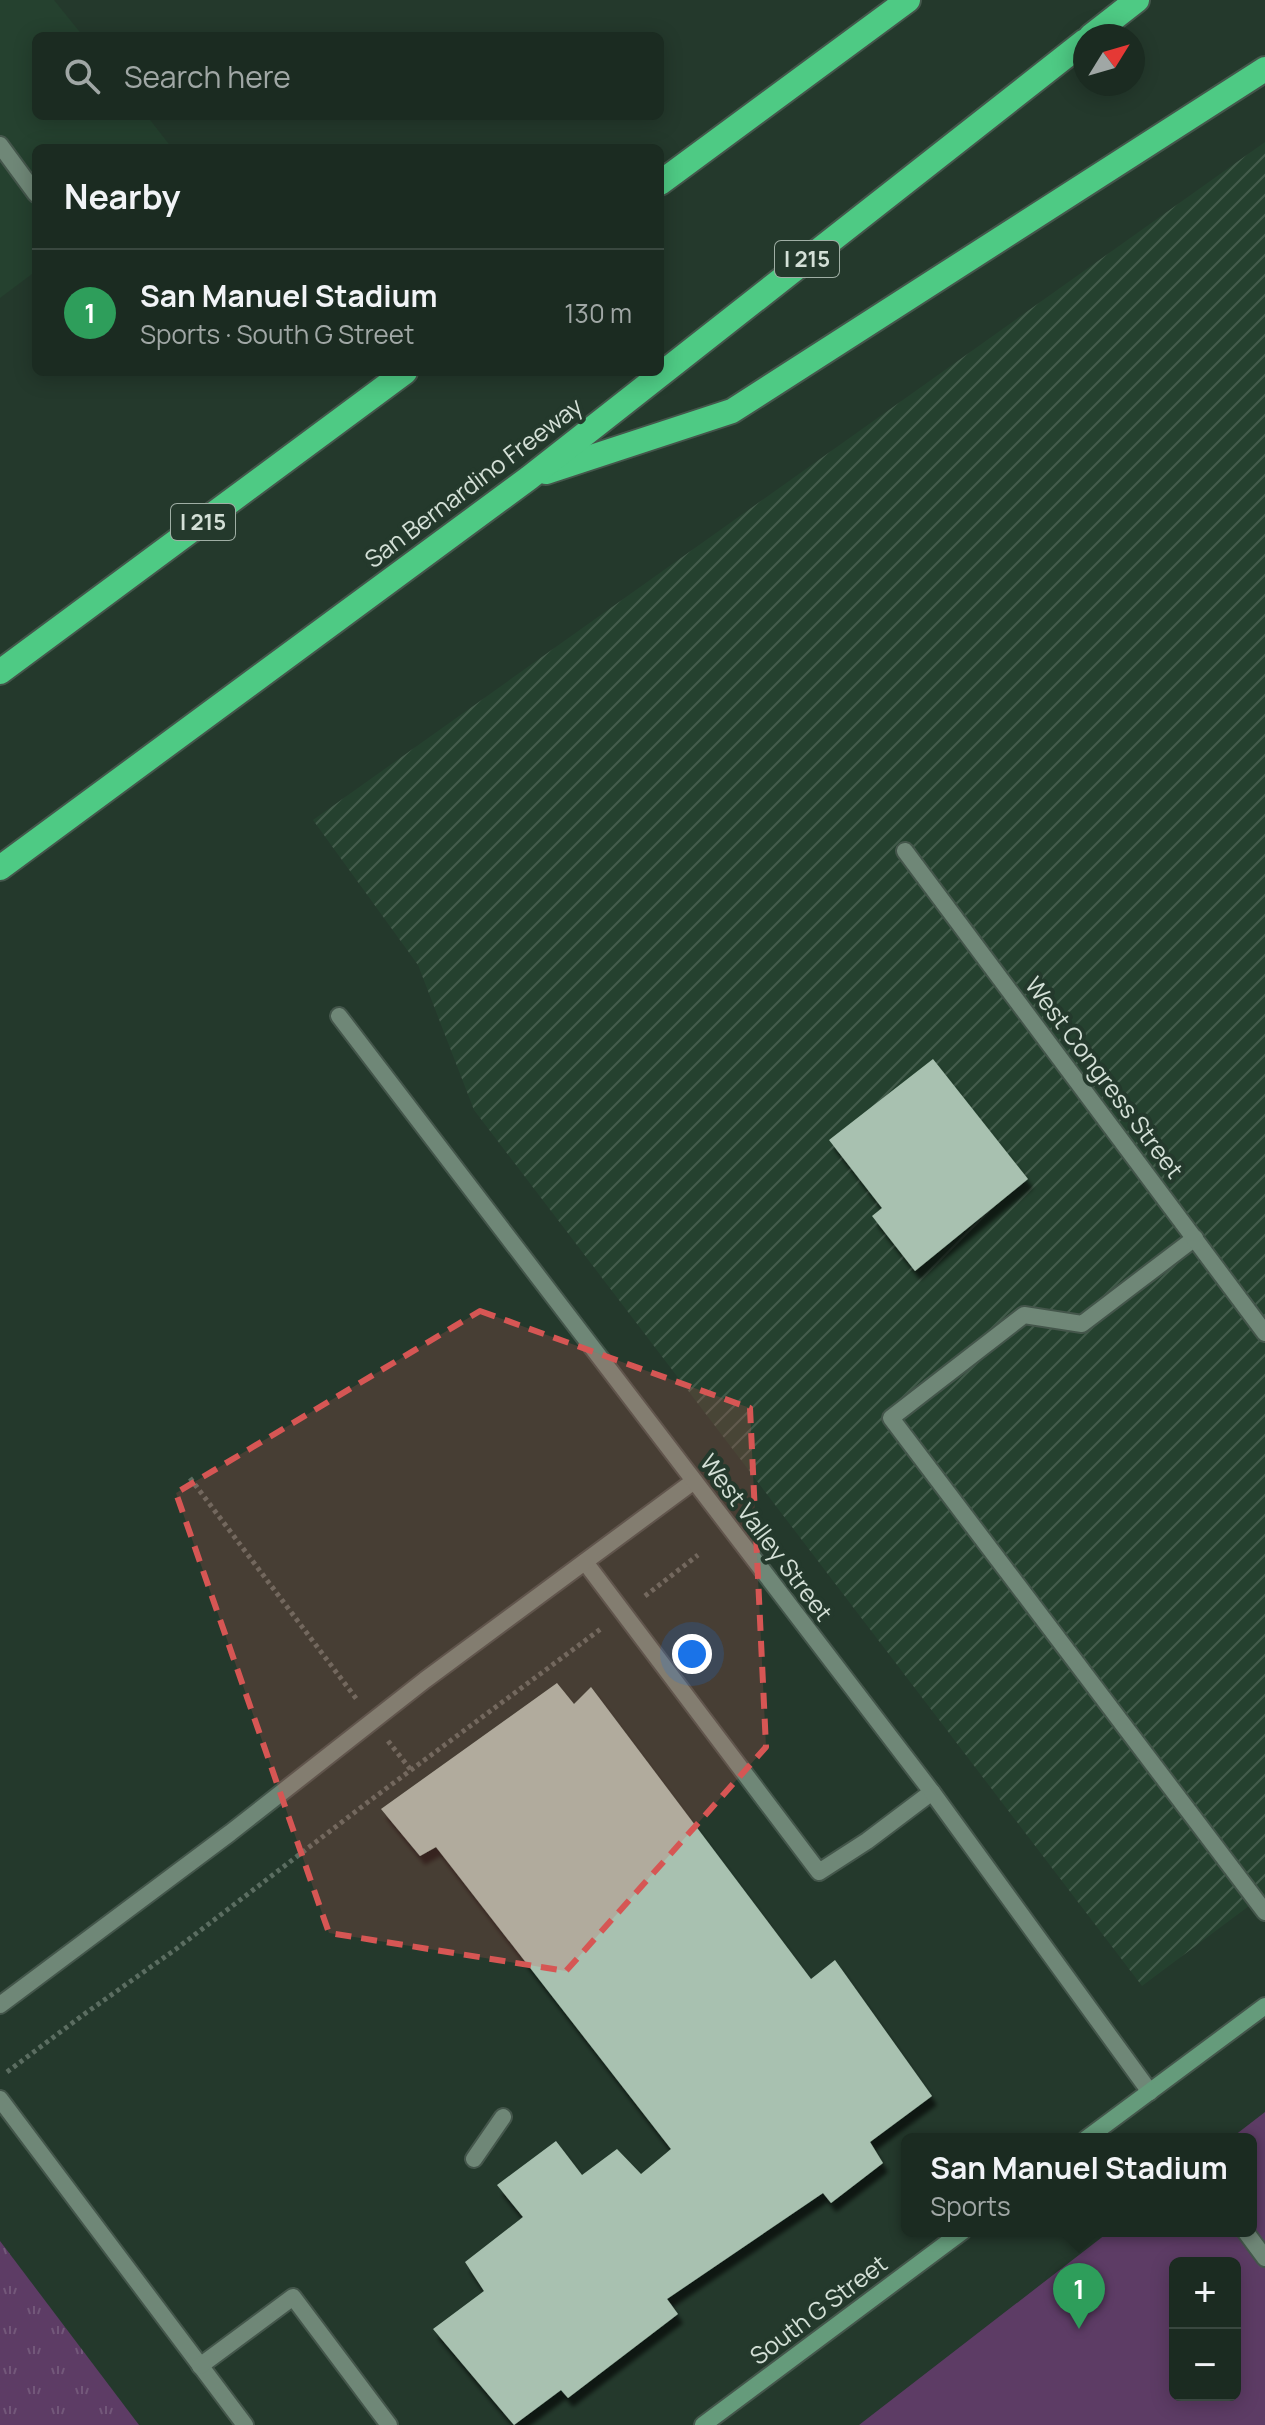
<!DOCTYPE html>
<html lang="en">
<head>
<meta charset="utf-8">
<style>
	:root { --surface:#1b2b21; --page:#24332a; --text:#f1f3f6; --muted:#a0a7a5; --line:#39473f; --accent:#e98dfe }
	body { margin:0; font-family:Manrope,sans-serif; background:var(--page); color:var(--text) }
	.controls { position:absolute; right:24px; bottom:24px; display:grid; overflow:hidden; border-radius:12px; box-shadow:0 4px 20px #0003 }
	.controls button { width:72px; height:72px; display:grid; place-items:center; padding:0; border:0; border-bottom:2px solid var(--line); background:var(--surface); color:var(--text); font:40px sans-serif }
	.compass { position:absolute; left:1073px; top:24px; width:72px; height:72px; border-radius:50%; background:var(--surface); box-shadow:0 4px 20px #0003; rotate:53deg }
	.you { position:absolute; left:692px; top:1654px; width:28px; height:28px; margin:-20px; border:6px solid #fff; border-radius:50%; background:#1a73e8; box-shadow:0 0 0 12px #1a73e833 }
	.badge { display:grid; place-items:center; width:52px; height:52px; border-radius:50%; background:var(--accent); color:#fff; font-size:26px; font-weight:700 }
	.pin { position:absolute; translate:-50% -66px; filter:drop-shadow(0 2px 4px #0008) }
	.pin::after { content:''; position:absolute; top:42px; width:28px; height:24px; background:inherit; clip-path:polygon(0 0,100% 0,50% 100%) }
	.popup { position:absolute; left:901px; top:2133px; width:356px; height:104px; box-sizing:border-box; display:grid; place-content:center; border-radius:12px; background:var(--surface); filter:drop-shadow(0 2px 6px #0005); font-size:26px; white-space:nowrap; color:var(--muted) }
	.popup b { font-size:30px; color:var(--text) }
	.popup::after { content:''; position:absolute; left:50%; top:100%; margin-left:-16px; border:16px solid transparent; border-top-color:var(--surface) }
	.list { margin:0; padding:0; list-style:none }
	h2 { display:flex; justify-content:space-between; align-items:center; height:104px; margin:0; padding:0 32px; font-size:34px }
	h2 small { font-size:26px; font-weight:400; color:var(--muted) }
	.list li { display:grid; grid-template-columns:52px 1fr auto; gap:24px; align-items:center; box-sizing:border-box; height:128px; padding:0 32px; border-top:2px solid var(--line) }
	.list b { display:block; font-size:30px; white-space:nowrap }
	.list p { margin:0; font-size:26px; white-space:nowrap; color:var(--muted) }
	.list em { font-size:26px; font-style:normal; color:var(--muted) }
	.icon { flex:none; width:44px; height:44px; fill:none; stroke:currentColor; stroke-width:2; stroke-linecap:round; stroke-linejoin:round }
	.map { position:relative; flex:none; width:1265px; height:2425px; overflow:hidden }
	.search { position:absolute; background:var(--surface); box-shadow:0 4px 20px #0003; left:32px; top:32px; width:632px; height:88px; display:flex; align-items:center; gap:20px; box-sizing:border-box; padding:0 28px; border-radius:12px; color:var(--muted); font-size:30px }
	.panel { position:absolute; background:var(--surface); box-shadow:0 4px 20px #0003; left:32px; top:144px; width:632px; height:232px; border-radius:12px }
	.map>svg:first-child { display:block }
</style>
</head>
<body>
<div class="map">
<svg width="1265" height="2425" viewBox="0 0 1265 2425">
	<defs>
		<pattern id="industrial-furrows" width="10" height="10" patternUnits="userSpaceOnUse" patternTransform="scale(2)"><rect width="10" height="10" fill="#25412f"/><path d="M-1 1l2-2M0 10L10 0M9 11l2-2" fill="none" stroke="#445c4c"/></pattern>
		<pattern id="grass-tufts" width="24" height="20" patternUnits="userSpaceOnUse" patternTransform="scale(2)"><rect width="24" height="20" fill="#5d3c65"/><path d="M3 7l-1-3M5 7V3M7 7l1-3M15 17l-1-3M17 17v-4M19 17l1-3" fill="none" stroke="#73587a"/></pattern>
		<filter id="shadow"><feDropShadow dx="5" dy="9" stdDeviation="2" flood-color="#0009"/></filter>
	</defs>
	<rect width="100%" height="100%" fill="#24392c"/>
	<polygon fill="#25412f" points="0,0 54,0 83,36 36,36 36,116 147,116 172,148 36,148 36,271 0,298"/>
	<polygon fill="url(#industrial-furrows)" points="1265,142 1265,1894 1142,1986 474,1110 418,965 313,820"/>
	<polygon fill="url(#grass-tufts)" points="0,2241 139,2425 0,2425"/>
	<path fill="#5d3c65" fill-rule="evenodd" d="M1265 2112V2425H859L1110 2231H1251V2139H1230ZM1175 2263H1235V2395H1175Z"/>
	<g fill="#a8c1b0" filter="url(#shadow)">
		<polygon points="933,1059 1028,1179 915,1271 872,1216 882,1208 829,1140"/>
		<polygon points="557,1683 574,1704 591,1687 811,1979 835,1960 932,2096 870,2142 883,2163 831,2203 823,2193 667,2299 678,2314 568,2398 561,2390 514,2425 433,2329 484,2291 465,2262 523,2217 497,2185 556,2141 582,2175 617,2149 641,2174 671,2149 436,1847 420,1856 381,1809"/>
	</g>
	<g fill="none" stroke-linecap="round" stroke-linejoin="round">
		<g stroke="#44564b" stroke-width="20">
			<g id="service">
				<polyline points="0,145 36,194"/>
				<polyline points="1195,1238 1082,1324 1024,1315 891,1418 1265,1912"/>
				<polyline points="585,1562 819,1872 867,1841 932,1792"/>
				<polyline points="0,2005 230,1833 425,1680 694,1481"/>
				<polyline points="0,2099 245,2425"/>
				<polyline points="474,2159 503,2117"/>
				<polyline points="1245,2231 1265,2258"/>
				<polyline points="200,2366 293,2297 389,2425"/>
			</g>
		</g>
		<g stroke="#44564b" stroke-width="20">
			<g id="minor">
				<polyline points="905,851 1265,1333"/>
				<polyline points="339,1016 932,1792 1150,2092"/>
			</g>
		</g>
		<g stroke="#44564b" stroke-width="20">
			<g id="secondary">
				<polyline points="1086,2139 1265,2006"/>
				<polyline points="703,2425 963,2231"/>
			</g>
		</g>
		<g stroke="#44564b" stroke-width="28">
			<g id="motorway">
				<polyline points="1091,36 1137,0"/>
				<polyline points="660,183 908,0"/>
				<polyline points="546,472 732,411 1265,69"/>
				<polyline points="0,672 405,372"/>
				<polyline points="0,868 529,478 1085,41"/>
			</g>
		</g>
		<g stroke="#5b6d61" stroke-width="5" stroke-dasharray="4 4" stroke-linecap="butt">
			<polyline points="190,1478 358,1701"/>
			<polyline points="645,1596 698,1555"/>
			<polyline points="388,1741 411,1770"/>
			<polyline points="7,2072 83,2015 176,1949 372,1799 602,1628"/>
		</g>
		<use href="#service" stroke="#6f8777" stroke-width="16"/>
		<use href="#minor" stroke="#6f8777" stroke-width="16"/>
		<use href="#secondary" stroke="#659b7b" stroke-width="16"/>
		<use href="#motorway" stroke="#4eca84" stroke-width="24"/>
	</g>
	<path fill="#d65654" fill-opacity="0.2" stroke="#d65654" stroke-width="6" stroke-dasharray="16 10" stroke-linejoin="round" d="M480 1311 750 1408 766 1747 566 1971 329 1933 176 1493Z"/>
	<g text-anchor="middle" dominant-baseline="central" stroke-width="8" stroke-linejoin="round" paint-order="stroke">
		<g fill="#24392c" stroke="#9faea4" stroke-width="2">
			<rect x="775" y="241" width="64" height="36" rx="6"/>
			<rect x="171" y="504" width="64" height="36" rx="6"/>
		</g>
		<g font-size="22" font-weight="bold" fill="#d4e0d7">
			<text x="807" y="259">I 215</text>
			<text x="203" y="522">I 215</text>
		</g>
		<g font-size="24" fill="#d4e0d7" stroke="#24392c">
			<text transform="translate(473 482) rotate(-37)">San Bernardino Freeway</text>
			<text transform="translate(1105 1077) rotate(53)">West Congress Street</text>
			<text transform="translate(767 1537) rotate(53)">West Valley Street</text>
			<text transform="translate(818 2309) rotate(-37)">South G Street</text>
		</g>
	</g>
</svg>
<div class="controls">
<button>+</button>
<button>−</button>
</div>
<svg class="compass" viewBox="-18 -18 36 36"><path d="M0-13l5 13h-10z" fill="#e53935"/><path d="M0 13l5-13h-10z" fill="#a0a7a5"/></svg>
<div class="you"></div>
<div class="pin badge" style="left:1079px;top:2329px;background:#2e9e5b">1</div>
<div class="popup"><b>San Manuel Stadium</b>Sports</div>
<div class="search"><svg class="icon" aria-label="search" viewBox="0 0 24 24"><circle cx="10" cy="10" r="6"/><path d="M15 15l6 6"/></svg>Search here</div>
<section class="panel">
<h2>Nearby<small></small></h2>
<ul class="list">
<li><span class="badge" style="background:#2e9e5b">1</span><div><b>San Manuel Stadium</b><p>Sports · South G Street</p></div><em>130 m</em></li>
</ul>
</section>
</div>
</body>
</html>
